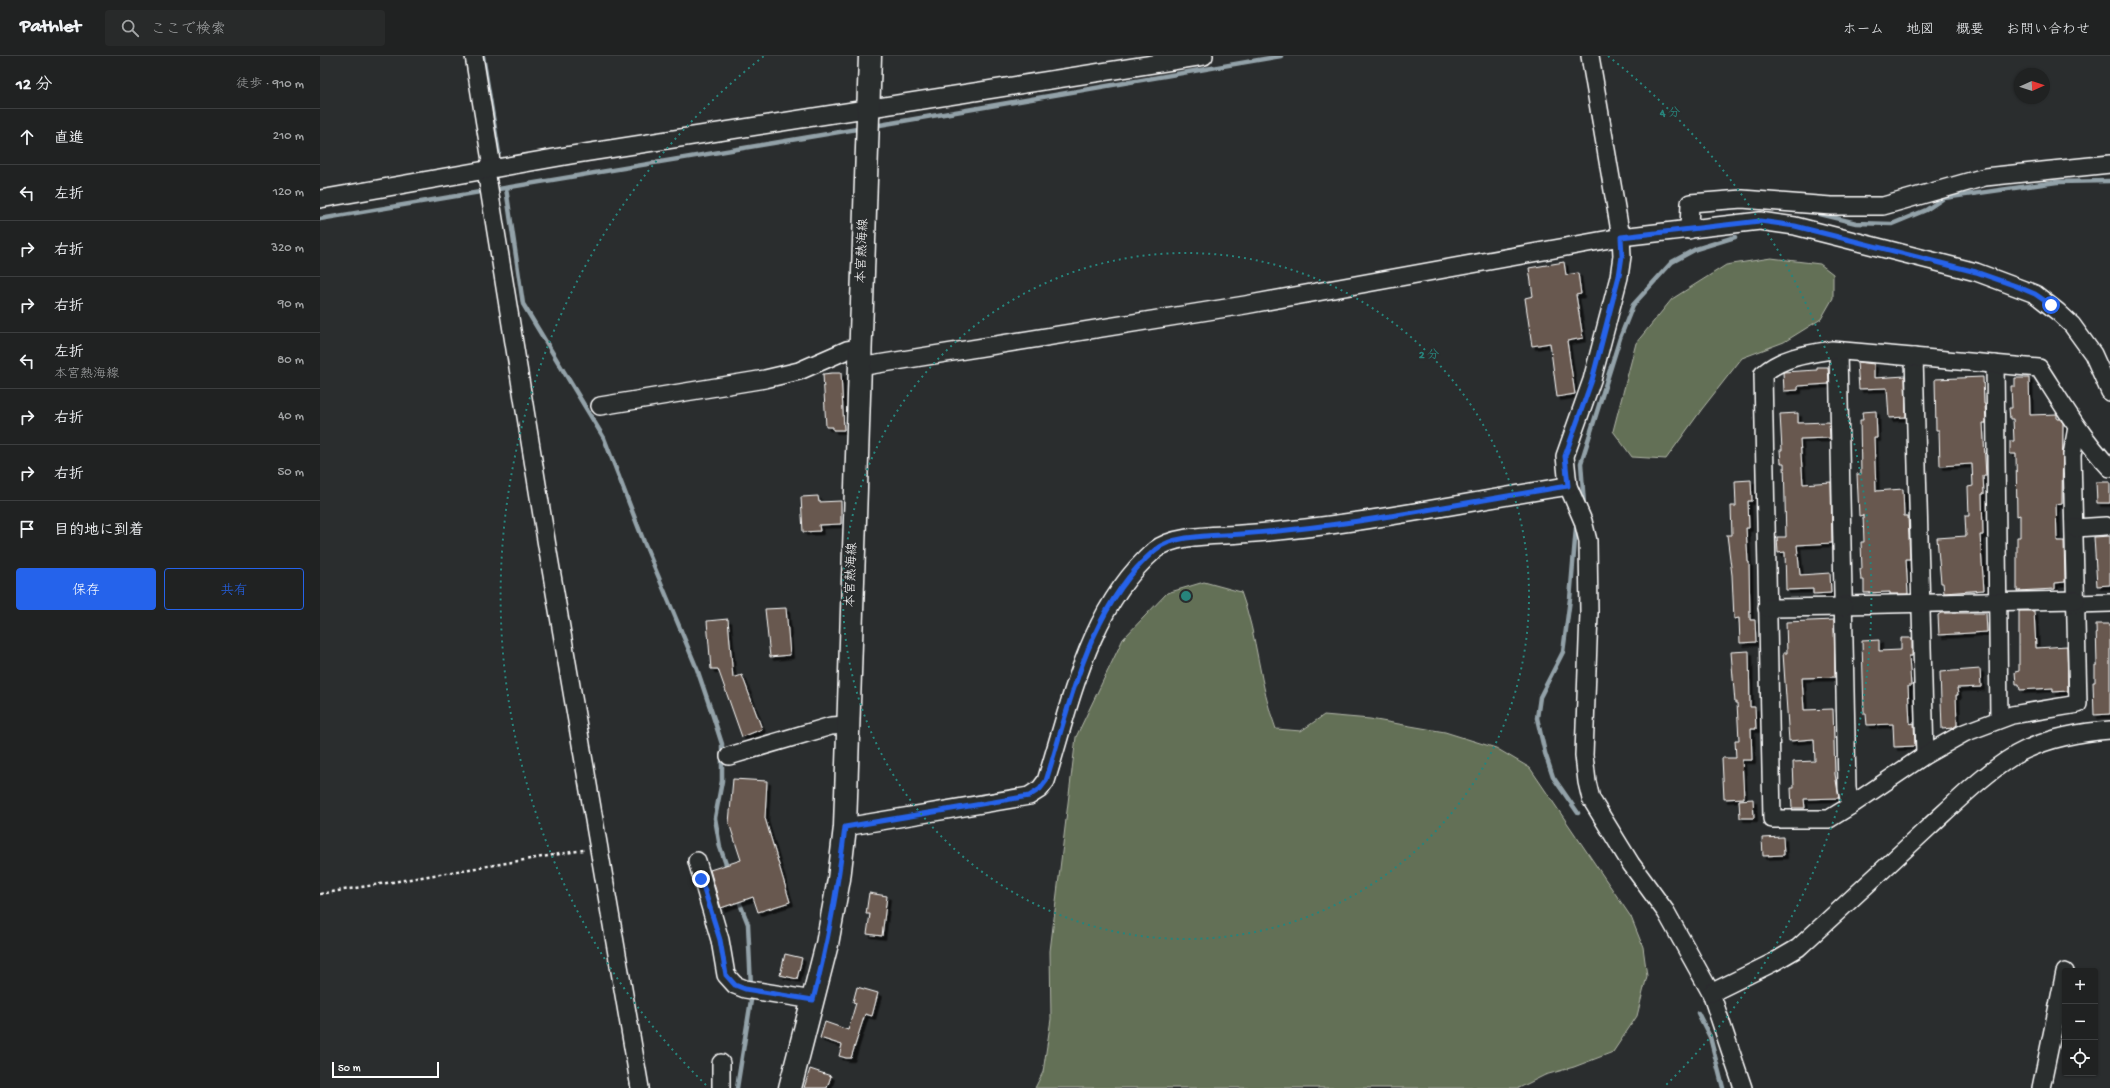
<!DOCTYPE html>
<html lang="ja">
<head>
<meta charset="utf-8">
<style>
	:root { --surface:#202222; --page:#282a2a; --text:#f1f3f6; --muted:#a2a4a5; --line:#3d3f40; --accent:#2563eb }
	body { margin:0; font-family:"Gochi Hand","Klee One",sans-serif; background:var(--page); color:var(--text) }
	.controls { position:absolute; right:12px; bottom:12px; display:grid; overflow:hidden; border-radius:4px; box-shadow:0 1px 3px #0004 }
	.controls button { width:36px; height:36px; display:grid; place-items:center; padding:0; border:0; border-bottom:1px solid var(--line); background:var(--surface); color:var(--text); font:20px sans-serif }
	.compass { position:absolute; left:1694px; top:12px; width:36px; height:36px; border-radius:50%; background:var(--surface); box-shadow:0 1px 3px #0004; rotate:87deg }
	.scale { position:absolute; left:12px; bottom:10px; width:107px; box-sizing:border-box; padding-left:4px; border:2px solid #fff; border-top:0; font-size:11px; line-height:14px; white-space:nowrap; color:#fff; -webkit-text-stroke:3px #2a2d2e; paint-order:stroke }
	.stop { position:absolute; width:12px; height:12px; margin:-9px; border:3px solid #2563eb; border-radius:50%; background:#fff }
	.stop.end { background:#2563eb; border-color:#fff; box-shadow:0 1px 4px #0008 }
	.list { margin:0; padding:0; list-style:none }
	h2 { display:flex; justify-content:space-between; align-items:center; height:52px; margin:0; padding:0 16px; font-size:17px }
	h2 small { font-size:13px; font-weight:400; color:var(--muted) }
	.list li { display:grid; grid-template-columns:26px 1fr auto; gap:12px; align-items:center; box-sizing:border-box; height:56px; padding:0 16px; border-top:1px solid var(--line) }
	.list b { display:block; font-size:15px; white-space:nowrap }
	.list p { margin:0; font-size:13px; white-space:nowrap; color:var(--muted) }
	.list em { font-size:13px; font-style:normal; color:var(--muted) }
	.actions { display:flex; gap:8px; padding:12px 16px }
	.actions a { flex:1; padding:9px 0; border:1px solid var(--accent); border-radius:4px; text-align:center; font-size:14px; color:var(--accent) }
	.actions .main { background:var(--accent); color:#fff }
	.icon { flex:none; width:22px; height:22px; fill:none; stroke:currentColor; stroke-width:2; stroke-linecap:round; stroke-linejoin:round }
	.map { position:relative; flex:none; width:1790px; height:1032px; overflow:hidden }
	header { display:flex; align-items:center; gap:24px; box-sizing:border-box; height:56px; padding:0 20px; background:var(--surface); border-bottom:1px solid var(--line) }
	header strong { font-size:19px }
	nav { display:flex; gap:22px; margin-inline-start:auto; font-size:14px }
	.search { width:280px; height:36px; background:var(--page); display:flex; align-items:center; gap:10px; box-sizing:border-box; padding:0 14px; border-radius:4px; color:var(--muted); font-size:15px }
	main { display:flex }
	aside { flex:1; background:var(--surface) }
	.map>svg:first-child { display:block }
</style>
</head>
<body>
<header>
<strong>Pathlet</strong>
<div class="search"><svg class="icon" aria-label="search" viewBox="0 0 24 24"><circle cx="10" cy="10" r="6"/><path d="M15 15l6 6"/></svg>ここで検索</div>
<nav><a>ホーム</a><a>地図</a><a>概要</a><a>お問い合わせ</a></nav>
</header>
<main>
<aside>
<h2>12 分<small>徒歩 · 910 m</small></h2>
<ul class="list">
<li><svg class="icon" aria-label="ahead" viewBox="0 0 24 24"><path d="M12 20V5M6 11l6-6 6 6"/></svg><div><b>直進</b></div><em>210 m</em></li>
<li><svg class="icon" aria-label="left" viewBox="0 0 24 24"><path d="M17 20v-9H6M10 6l-5 5 5 5"/></svg><div><b>左折</b></div><em>120 m</em></li>
<li><svg class="icon" aria-label="right" viewBox="0 0 24 24"><path d="M7 20v-9h11M14 6l5 5-5 5"/></svg><div><b>右折</b></div><em>320 m</em></li>
<li><svg class="icon" aria-label="right" viewBox="0 0 24 24"><path d="M7 20v-9h11M14 6l5 5-5 5"/></svg><div><b>右折</b></div><em>90 m</em></li>
<li><svg class="icon" aria-label="left" viewBox="0 0 24 24"><path d="M17 20v-9H6M10 6l-5 5 5 5"/></svg><div><b>左折</b><p>本宮熱海線</p></div><em>80 m</em></li>
<li><svg class="icon" aria-label="right" viewBox="0 0 24 24"><path d="M7 20v-9h11M14 6l5 5-5 5"/></svg><div><b>右折</b></div><em>40 m</em></li>
<li><svg class="icon" aria-label="right" viewBox="0 0 24 24"><path d="M7 20v-9h11M14 6l5 5-5 5"/></svg><div><b>右折</b></div><em>50 m</em></li>
<li><svg class="icon" aria-label="arrive" viewBox="0 0 24 24"><path d="M6 21V4h12l-3 4 3 4H6"/></svg><div><b>目的地に到着</b></div></li>
</ul>
<div class="actions"><a class="main">保存</a><a>共有</a></div>
</aside>
<div class="map">
<svg width="1790" height="1032" viewBox="0 0 1790 1032">
	<defs>
		<filter id="shadow"><feDropShadow dx="3.5" dy="3.5" stdDeviation="0" flood-color="#0009"/></filter>
	</defs>
	<rect width="100%" height="100%" fill="#2a2d2e"/>
	<filter id="ink" filterUnits="userSpaceOnUse"><feTurbulence type="fractalNoise" baseFrequency=".025" numOctaves="2"/><feDisplacementMap in="SourceGraphic" scale="8" xChannelSelector="R" yChannelSelector="G"/><feConvolveMatrix kernelMatrix="1 2 1 2 8 2 1 2 1" color-interpolation-filters="sRGB"/></filter>
	<g filter="url(#ink)">
		<g fill="#646f56" stroke="#b2b7aa">
			<polygon points="1451,202 1500,208 1513,218 1513,242 1501,263 1464,286 1422,302 1382,353 1346,403 1312,401 1293,375 1316,287 1352,243 1406,209"/>
			<path d="M884 526 921 536C938 581 939 629 956 673L981 675 1004 659 1050 663 1125 676 1176 692 1210 712 1311 861 1323 891 1327 920 1317 960 1293 996 1254 1011 1225 1019 1199 1032H715L723 1016 731 963 730 895 756 681 803 583 847 537Z"/>
		</g>
		<g fill="none" stroke-linecap="round" stroke-linejoin="round">
			<g stroke="#93a2a9" stroke-width="4.5">
				<polyline points="163,0 179,97"/>
				<polyline points="554,70 961,0"/>
				<polyline points="186,132 203,248 284,382 324,486 377,613 393,660 402,688 402,725 395,762 400,791 408,814"/>
				<polyline points="173,134 543,72"/>
				<polyline points="1499,158 1536,167 1572,168 1606,154 1624,142 1737,126 1790,125"/>
				<polyline points="0,163 166,135"/>
				<polyline points="1264,449 1261,407 1300,282 1313,249 1352,206 1376,193 1415,181"/>
				<polyline points="1256,472 1250,543 1243,596 1220,641 1217,662 1225,697 1233,721 1258,757"/>
				<polyline points="417,840 428,868 431,931"/>
				<polyline points="1378,957 1390,981 1403,1032"/>
				<polyline points="417,1032 432,938"/>
			</g>
		</g>
		<g fill="#67594f" stroke="#fff" filter="url(#shadow)">
			<polygon points="1244,206 1246,219 1258,217 1261,238 1256,239 1263,282 1247,285 1255,338 1237,341 1230,287 1212,290 1205,242 1213,240 1209,212"/>
			<polygon points="1537,306 1554,308 1554,322 1585,320 1586,361 1569,362 1567,332 1539,333"/>
			<polygon points="1497,311 1508,311 1509,328 1478,330 1478,334 1464,335 1463,316 1497,314"/>
			<polygon points="512,317 521,317 524,374 513,374 513,371 506,371 503,318"/>
			<polygon points="1663,321 1664,348 1665,348 1666,367 1663,367 1666,420 1663,420 1664,438 1662,438 1663,479 1660,479 1664,534 1624,537 1623,527 1621,527 1617,482 1646,480 1645,460 1649,460 1648,431 1653,430 1652,408 1620,410 1619,374 1616,374 1615,323"/>
			<polygon points="1695,322 1709,322 1710,359 1737,358 1737,363 1740,363 1743,367 1742,447 1736,448 1737,485 1744,485 1745,526 1735,527 1735,533 1697,535 1697,481 1700,481 1700,459 1697,460 1696,398 1690,398 1690,385 1694,385 1693,363 1690,363 1689,352 1692,352 1691,330 1695,330"/>
			<polygon points="1556,355 1557,382 1554,382 1556,435 1583,433 1584,460 1588,460 1590,503 1586,503 1588,538 1570,538 1570,536 1544,537 1544,524 1541,524 1540,513 1542,513 1541,486 1544,486 1543,459 1539,460 1537,418 1541,418 1540,364 1543,364 1542,356"/>
			<polygon points="1478,357 1478,367 1509,366 1510,382 1480,383 1483,428 1511,426 1512,487 1477,489 1480,519 1510,517 1511,537 1493,538 1493,533 1466,534 1465,496 1458,497 1457,481 1466,481 1464,407 1461,407 1460,394 1462,394 1460,358"/>
			<polygon points="1431,424 1432,445 1428,445 1429,472 1426,472 1428,506 1429,506 1430,564 1435,564 1436,586 1420,587 1419,562 1414,563 1412,519 1407,479 1412,479 1411,450 1416,450 1415,425"/>
			<polygon points="1776,426 1790,426 1790,447 1777,447"/>
			<polygon points="498,440 499,446 521,445 521,468 499,469 500,475 483,476 481,441"/>
			<polygon points="1790,480 1790,529 1777,530 1774,481"/>
			<polygon points="466,552 470,599 450,601 445,553"/>
			<polygon points="1699,555 1714,555 1716,592 1747,590 1748,635 1733,636 1733,632 1700,634 1699,628 1696,628 1695,616 1699,615"/>
			<polygon points="1621,557 1666,557 1667,576 1619,579 1618,559"/>
			<polygon points="408,563 413,622 422,619 442,673 422,681 398,613 391,613 387,565"/>
			<polygon points="1514,564 1515,621 1482,622 1484,654 1513,653 1515,718 1519,742 1484,743 1485,752 1472,752 1471,732 1474,732 1473,706 1495,705 1494,683 1469,685 1463,597 1467,597 1466,566"/>
			<polygon points="1776,568 1790,568 1790,658 1774,659 1773,626 1775,626 1775,609 1777,609"/>
			<polygon points="1581,582 1592,582 1592,600 1589,600 1591,630 1588,630 1590,668 1594,667 1595,690 1574,691 1573,668 1547,669 1546,658 1544,658 1542,585 1559,584 1559,595 1581,594"/>
			<polygon points="1429,595 1430,651 1435,651 1436,673 1431,673 1432,704 1422,704 1424,742 1404,743 1402,702 1416,702 1415,684 1419,684 1417,647 1415,647 1411,596"/>
			<polygon points="1660,613 1661,631 1637,632 1638,639 1636,639 1637,669 1633,672 1622,673 1620,616"/>
			<polygon points="413,723 447,725 445,762 470,846 438,856 433,841 401,852 390,814 421,804 409,767"/>
			<polygon points="1433,743 1434,762 1420,762 1419,744"/>
			<polygon points="1463,781 1464,799 1443,800 1442,782"/>
			<polygon points="549,837 567,840 562,880 547,878 550,858 546,858"/>
			<polygon points="465,898 482,902 477,923 460,919"/>
			<polygon points="537,931 558,937 552,960 545,958 531,1002 526,1002 519,1000 522,989 500,982 505,966 528,974 536,947 533,946"/>
			<polygon points="490,1013 511,1020 507,1032 484,1032"/>
		</g>
		<g fill="none" stroke-linecap="round" stroke-linejoin="round">
			<g stroke="#fff" stroke-width="20">
				<g id="minor">
					<polyline points="154,0 171,105 166,114 171,145 227,490 320,1032"/>
					<polyline points="1270,0 1301,181 1440,165 1475,170 1656,216 1715,238 1738,256 1752,269 1773,298 1790,336"/>
					<polyline points="0,143 251,99 884,0"/>
					<polyline points="1369,174 1370,147 1422,143 1511,150 1563,150 1665,121 1790,108"/>
					<polyline points="1518,295 1527,732 1530,750"/>
					<polyline points="1594,301 1605,699"/>
					<polyline points="1675,308 1679,663"/>
					<polyline points="539,311 925,249 1301,181 1302,200 1299,221 1272,324 1245,400 1248,430 1263,465 1268,485 1269,557 1264,699 1267,726 1271,743 1311,808 1346,856 1391,937 1423,1032"/>
					<polyline points="280,350 445,323 479,315 527,294 540,292"/>
					<path d="M1757 371 1752 399 1758 648 1692 659 1644 677 1605 699 1530 750 1509 763H1452L1443 318C1463 301 1487 298 1512 294L1719 312C1741 346 1762 382 1790 412"/>
					<polyline points="1755,472 1786,470"/>
					<polyline points="1756,548 1790,547"/>
					<polyline points="1523,549 1756,544"/>
					<polyline points="1447,552 1524,551"/>
					<polyline points="409,700 511,670 527,669"/>
					<path d="M525 771 709 740 720 733 726 725C751 645 769 551 835 494 854 478 897 480 921 478 1030 471 1139 447 1248 430"/>
					<polyline points="377,805 400,884 406,919 415,929 425,933 493,944"/>
					<path d="M1391 937 1454 906 1478 892C1522 852 1566 811 1610 770 1635 747 1674 708 1705 694 1731 682 1761 676 1790 674"/>
					<polyline points="401,1032 401,1007"/>
					<polyline points="1721,1032 1745,916"/>
				</g>
			</g>
			<g stroke="#fff" stroke-width="25">
				<polyline id="major" points="470,1032 507,888 519,823 525,771 550,0"/>
			</g>
			<polyline stroke="#fff" stroke-width="2.5" stroke-dasharray="3 3" stroke-linecap="butt" points="0,838 264,794"/>
			<use href="#minor" stroke="#2a2d2e" stroke-width="17"/>
			<use href="#major" stroke="#2a2d2e" stroke-width="22"/>
		</g>
	</g>
	<g fill="none" stroke-linecap="round" stroke-linejoin="round" filter="url(#ink)">
		<path stroke="#2563eb" stroke-width="5" d="M381 823 400 884 406 919 415 929 425 933 493 944C508 887 518 830 525 771L709 740 720 733 726 725C751 645 769 551 835 494 853 478 897 480 921 478 1030 471 1139 447 1248 430L1245 400 1272 324 1299 220 1302 200 1301 181 1440 165 1475 170 1656 216 1696 230 1715 238 1731 249"/>
	</g>
	<g fill="none" stroke="#27847c" stroke-width="2" stroke-dasharray="2 4">
		<circle cx="866" cy="540" r="343"/>
		<path d="M386 1029A685 685 0 0 1 444 0M1288 0A685 685 0 0 1 1346 1029"/>
	</g>
	<g text-anchor="middle" dominant-baseline="central" stroke-width="4" stroke-linejoin="round" paint-order="stroke">
		<g font-size="13" fill="#fff" stroke="#2a2d2e">
			<text transform="translate(543 195) rotate(-88)">本宮熱海線</text>
			<text transform="translate(532 519) rotate(-88)">本宮熱海線</text>
		</g>
	</g>
	<circle cx="866" cy="540" r="6" fill="#27847c" stroke="#2a2d2e" stroke-width="2"/>
	<g font-size="12" text-anchor="middle" font-weight="bold" fill="#27847c" stroke="#2a2d2e" stroke-width="4" stroke-linejoin="round" paint-order="stroke">
		<text x="1350" y="60">4 分</text>
		<text x="1109" y="302">2 分</text>
	</g>
</svg>
<div class="controls">
<button>+</button>
<button>−</button>
<button><svg class="icon" aria-label="locate" viewBox="0 0 24 24"><circle cx="12" cy="12" r="6"/><path d="M12 2v4M12 18v4M2 12h4M18 12h4"/></svg></button>
</div>
<svg class="compass" viewBox="-18 -18 36 36"><path d="M0-13l5 13h-10z" fill="#e53935"/><path d="M0 13l5-13h-10z" fill="#a2a4a5"/></svg>
<div class="scale">50 m</div>
<div class="stop" style="left:1731px;top:249px"></div>
<div class="stop end" style="left:381px;top:823px"></div>
</div>
</main>
</body>
</html>
